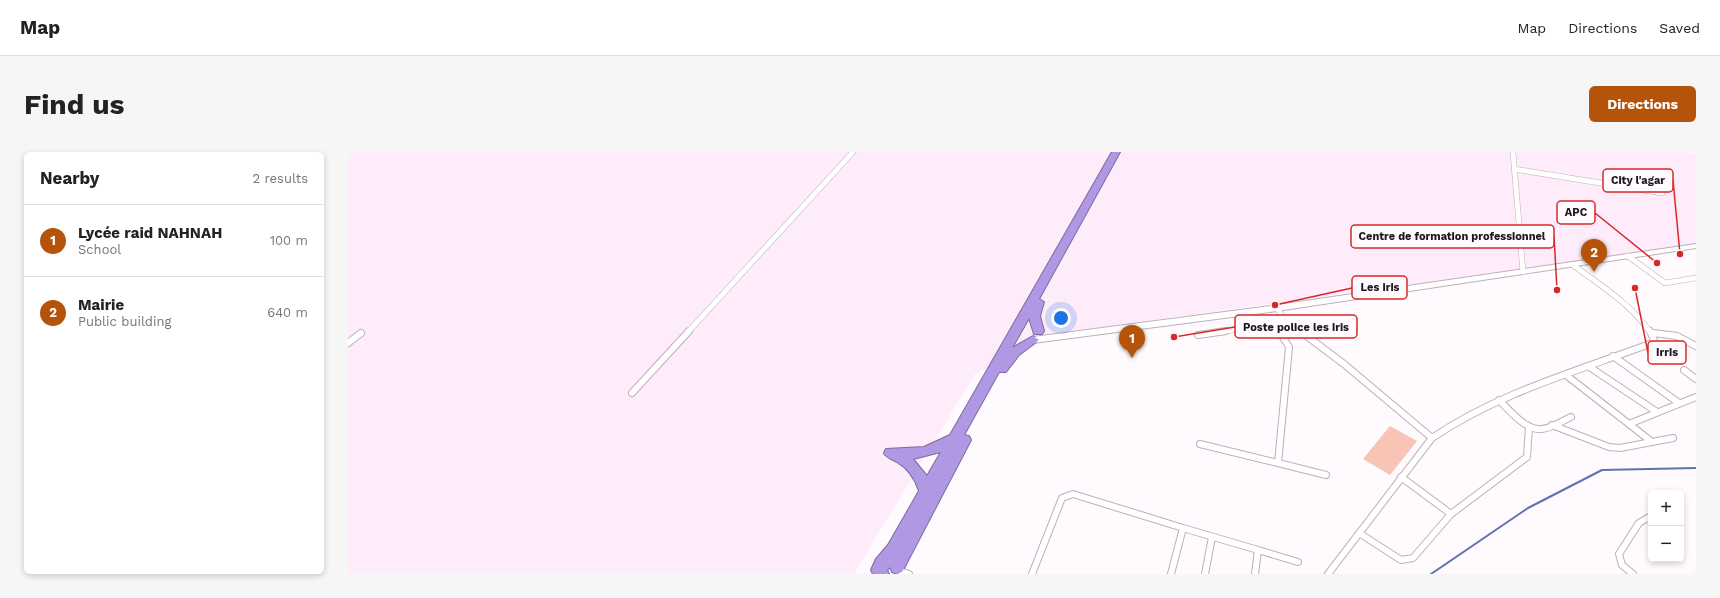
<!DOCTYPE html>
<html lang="en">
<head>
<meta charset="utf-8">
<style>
	:root { --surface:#fff; --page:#f6f6f6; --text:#222; --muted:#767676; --line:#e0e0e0; --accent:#b45309 }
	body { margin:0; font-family:"Work Sans",sans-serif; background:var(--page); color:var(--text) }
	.controls { position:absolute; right:12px; bottom:12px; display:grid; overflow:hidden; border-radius:6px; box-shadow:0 2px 6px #0003 }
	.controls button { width:36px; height:36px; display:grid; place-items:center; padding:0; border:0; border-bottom:1px solid var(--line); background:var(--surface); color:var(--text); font:20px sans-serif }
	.you { position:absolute; left:713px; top:166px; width:14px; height:14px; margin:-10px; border:3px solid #fff; border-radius:50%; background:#1a73e8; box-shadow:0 0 0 6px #1a73e833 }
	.badge { display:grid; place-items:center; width:26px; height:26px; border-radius:50%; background:var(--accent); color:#fff; font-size:13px; font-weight:700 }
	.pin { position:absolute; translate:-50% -33px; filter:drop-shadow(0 1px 2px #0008) }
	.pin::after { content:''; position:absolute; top:21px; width:14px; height:12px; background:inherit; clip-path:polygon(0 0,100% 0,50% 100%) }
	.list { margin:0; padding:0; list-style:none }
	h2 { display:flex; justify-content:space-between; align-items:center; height:52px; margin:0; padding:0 16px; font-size:17px }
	h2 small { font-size:13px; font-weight:400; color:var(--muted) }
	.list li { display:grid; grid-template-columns:26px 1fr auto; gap:12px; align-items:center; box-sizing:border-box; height:72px; padding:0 16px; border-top:1px solid var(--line) }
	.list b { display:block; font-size:15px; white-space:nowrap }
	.list p { margin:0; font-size:13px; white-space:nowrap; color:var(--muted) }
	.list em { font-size:13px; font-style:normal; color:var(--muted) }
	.map { position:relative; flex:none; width:1348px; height:422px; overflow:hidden; border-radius:6px }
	header { display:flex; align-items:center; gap:24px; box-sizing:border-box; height:56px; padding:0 20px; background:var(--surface); border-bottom:1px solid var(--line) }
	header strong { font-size:19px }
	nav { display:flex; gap:22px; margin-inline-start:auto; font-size:14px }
	.intro { display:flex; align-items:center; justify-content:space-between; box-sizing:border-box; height:96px; padding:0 24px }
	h1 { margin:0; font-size:28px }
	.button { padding:10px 18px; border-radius:6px; background:var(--accent); color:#fff; font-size:14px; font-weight:700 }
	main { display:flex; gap:24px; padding:0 24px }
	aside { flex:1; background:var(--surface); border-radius:6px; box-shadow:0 2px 6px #0003 }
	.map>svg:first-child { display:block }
</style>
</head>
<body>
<header>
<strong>Map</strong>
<nav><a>Map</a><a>Directions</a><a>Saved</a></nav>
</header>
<div class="intro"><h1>Find us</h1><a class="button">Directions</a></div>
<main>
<aside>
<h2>Nearby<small>2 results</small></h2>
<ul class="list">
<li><span class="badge">1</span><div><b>Lycée raid NAHNAH</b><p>School</p></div><em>100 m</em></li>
<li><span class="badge">2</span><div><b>Mairie</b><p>Public building</p></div><em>640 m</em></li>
</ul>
</aside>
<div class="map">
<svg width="1348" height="422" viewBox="0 0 1348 422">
	<rect width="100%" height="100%" fill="#fefafd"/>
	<polygon fill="#feecfb" points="0,0 1336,0 1348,3 1348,93 709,181 627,222 506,422 0,422"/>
	<polygon fill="#f8c4b6" points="1042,274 1069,289 1042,323 1015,307"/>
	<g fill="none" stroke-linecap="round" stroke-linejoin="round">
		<polyline stroke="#5e73af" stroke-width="2" points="1083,422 1180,356 1254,318 1348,316"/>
		<g stroke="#beafbc" stroke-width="6">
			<g id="street-far1">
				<polyline points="1165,0 1175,120"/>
				<polyline points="1166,17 1314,41 1315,34"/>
				<polyline points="1280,104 1317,131 1348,126"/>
				<path d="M1225 113C1252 133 1283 152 1302 180"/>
				<polyline points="929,156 936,167 953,180"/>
				<polyline points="926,171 932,180"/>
				<polyline points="340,180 505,0"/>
				<polyline points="871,180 939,170"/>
			</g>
		</g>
		<g stroke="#beafbc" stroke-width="8">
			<g id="street">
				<polyline points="952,179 996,212 1084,286"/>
				<polyline points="1305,181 1329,184 1348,194"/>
				<polyline points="850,183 878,179"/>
				<polyline points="0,191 13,181"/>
				<polyline points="1265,204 1331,251"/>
				<polyline points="1240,214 1309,260"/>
				<polyline points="1336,218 1348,227"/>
				<polyline points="1218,223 1281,272 1348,245"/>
				<polyline points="284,241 341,179"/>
				<path d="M1151 248C1161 258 1178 279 1194 277 1204 276 1214 269 1223 265"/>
				<polyline points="1281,272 1304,290"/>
				<polyline points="1204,273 1261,295 1272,296 1325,286"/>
				<polyline points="852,292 930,311 941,195 931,179"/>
				<polyline points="930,311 978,323"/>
				<polyline points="1053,325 1103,362"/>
				<polyline points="835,376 910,398 907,422"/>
				<polyline points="1011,381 1053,408 1065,406 1103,362 1179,305 1181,275"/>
				<polyline points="910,398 950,410"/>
				<polyline points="549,418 561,422"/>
				<polyline points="684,422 714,346 725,342 835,376 823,422"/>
				<polyline points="857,422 864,385"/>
				<path d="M980 422 1084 286C1150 241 1230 219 1304 191L1306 188 1302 179"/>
				<polyline points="1285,422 1274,413 1271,402 1291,371 1303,364"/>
			</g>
		</g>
		<g stroke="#beafbc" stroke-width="2">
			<polygon id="secondary" points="1348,92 1348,96 929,159 685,191 681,188 685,185 929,153"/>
		</g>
		<g stroke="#7d6b9e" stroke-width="2">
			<path id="highway" d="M764 0H772L691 147 696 150 692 164 696 179 694 182H686L681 166 664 196 685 184 691 188 671 203 658 220H651L616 283 621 284 623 288 554 420 549 422 544 420 542 415 539 418 541 422H525L523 418 528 407 540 393 571 339C567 327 561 317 549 310 544 307 539 306 536 301L538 297 576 295 602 283ZM593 300 579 324 565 307Z"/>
		</g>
		<use href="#street-far1" stroke="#fff" stroke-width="5"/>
		<use href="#street" stroke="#fff" stroke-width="6"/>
		<use href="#secondary" fill="#fff" fill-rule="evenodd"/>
		<use href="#highway" fill="#b198e4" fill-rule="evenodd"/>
	</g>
	<path fill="none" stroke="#d62828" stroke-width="1.5" d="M1332 102L1325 28M1309 111L1247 61M1209 138L1206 84M927 153L1004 136M826 185L887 175M1287 136L1300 201"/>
	<g fill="#d62828" stroke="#fefafd" stroke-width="1.5">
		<circle cx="1332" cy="102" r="4"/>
		<circle cx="1309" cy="111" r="4"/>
		<circle cx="1209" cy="138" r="4"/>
		<circle cx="927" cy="153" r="4"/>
		<circle cx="826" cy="185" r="4"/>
		<circle cx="1287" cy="136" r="4"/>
	</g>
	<g fill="#fefafd" stroke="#d62828" stroke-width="1.5">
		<rect x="1255" y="17" width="70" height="23" rx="4"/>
		<rect x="1209" y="49" width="38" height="23" rx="4"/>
		<rect x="1003" y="73" width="203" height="23" rx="4"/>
		<rect x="1004" y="124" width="55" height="23" rx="4"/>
		<rect x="887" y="163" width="122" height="23" rx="4"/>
		<rect x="1300" y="189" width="38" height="23" rx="4"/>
	</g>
	<g font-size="11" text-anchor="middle" font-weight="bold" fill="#1d181d">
		<text x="1290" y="32">City l'agar</text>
		<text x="1228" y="64">APC</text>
		<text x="1104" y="88">Centre de formation professionnel</text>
		<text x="1032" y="139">Les iris</text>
		<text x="948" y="179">Poste police les iris</text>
		<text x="1319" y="204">Irris</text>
	</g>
</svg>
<div class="controls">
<button>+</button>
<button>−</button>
</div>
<div class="you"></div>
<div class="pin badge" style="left:784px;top:206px">1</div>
<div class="pin badge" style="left:1246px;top:120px">2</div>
</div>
</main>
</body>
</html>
